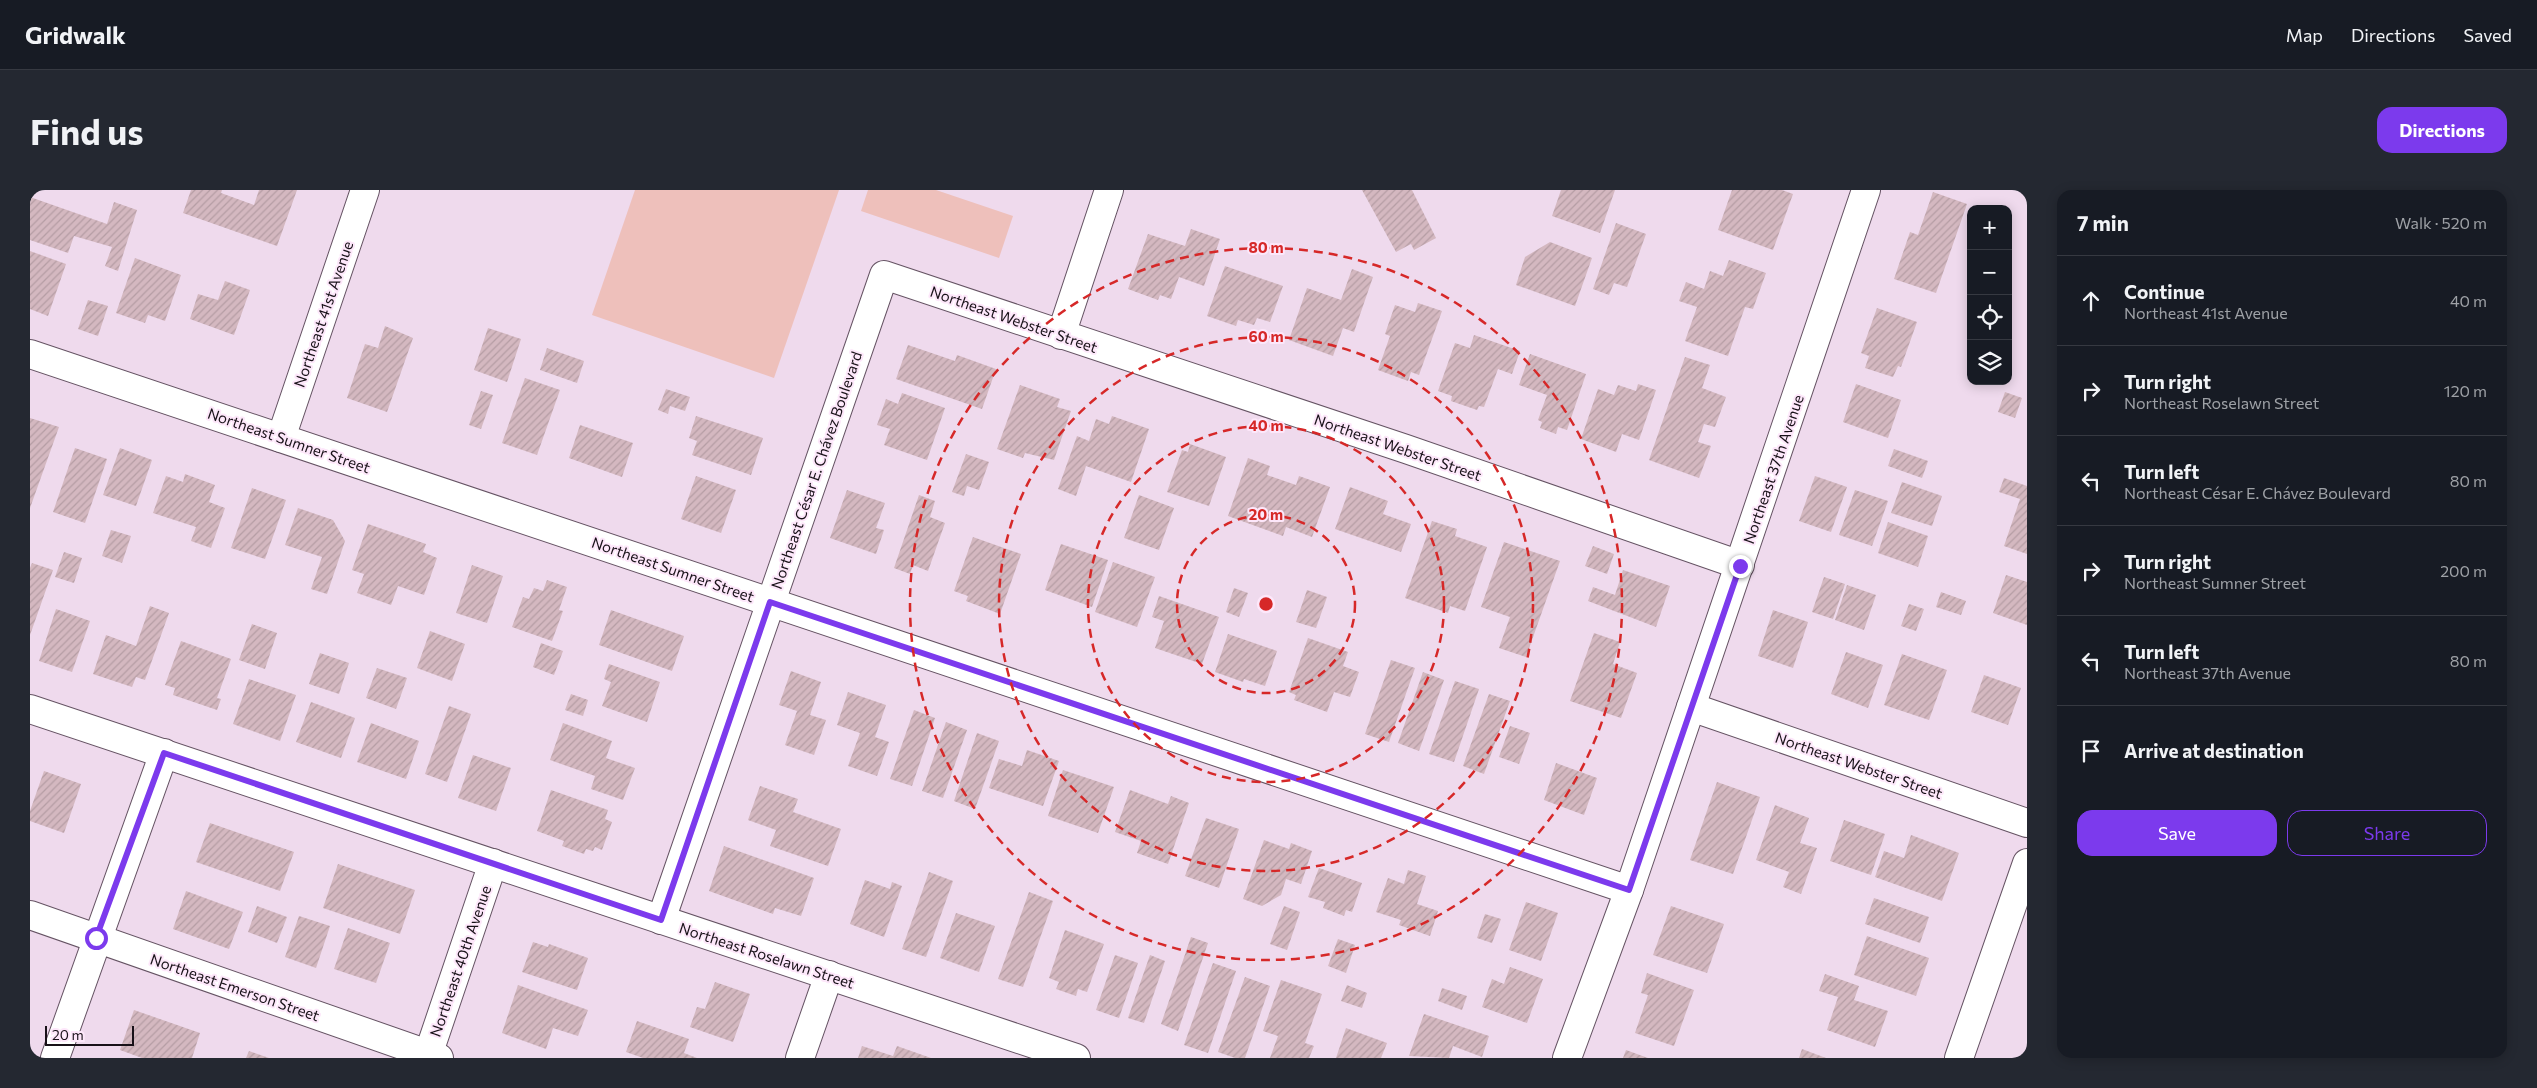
<!DOCTYPE html>
<html lang="en">
<head>
<meta charset="utf-8">
<style>
	:root { --surface:#171b24; --page:#242831; --text:#f1f3f6; --muted:#9ea1a6; --line:#363941; --accent:#7c3aed }
	body { margin:0; font-family:Commissioner,sans-serif; background:var(--page); color:var(--text) }
	.controls { position:absolute; right:15px; top:15px; display:grid; overflow:hidden; border-radius:10px; box-shadow:0 2px 12px #0003 }
	.controls button { width:45px; height:45px; display:grid; place-items:center; padding:0; border:0; border-bottom:1px solid var(--line); background:var(--surface); color:var(--text); font:25px sans-serif }
	.scale { position:absolute; left:15px; bottom:12px; width:89px; box-sizing:border-box; padding-left:5px; border:2px solid #181118; border-top:0; font-size:14px; line-height:18px; white-space:nowrap; color:#181118; -webkit-text-stroke:4px #fde7fa; paint-order:stroke }
	.stop { position:absolute; width:15px; height:15px; margin:-11px; border:4px solid #7c3aed; border-radius:50%; background:#fff }
	.stop.end { background:#7c3aed; border-color:#fff; box-shadow:0 1px 5px #0008 }
	.list { margin:0; padding:0; list-style:none }
	h2 { display:flex; justify-content:space-between; align-items:center; height:65px; margin:0; padding:0 20px; font-size:21px }
	h2 small { font-size:16px; font-weight:400; color:var(--muted) }
	.list li { display:grid; grid-template-columns:32px 1fr auto; gap:15px; align-items:center; box-sizing:border-box; height:90px; padding:0 20px; border-top:1px solid var(--line) }
	.list b { display:block; font-size:19px; white-space:nowrap }
	.list p { margin:0; font-size:16px; white-space:nowrap; color:var(--muted) }
	.list em { font-size:16px; font-style:normal; color:var(--muted) }
	.actions { display:flex; gap:10px; padding:15px 20px }
	.actions a { flex:1; padding:11px 0; border:1px solid var(--accent); border-radius:15px; text-align:center; font-size:18px; color:var(--accent) }
	.actions .main { background:var(--accent); color:#fff }
	.icon { flex:none; width:28px; height:28px; fill:none; stroke:currentColor; stroke-width:2; stroke-linecap:round; stroke-linejoin:round }
	.map { position:relative; flex:none; width:1997px; height:868px; overflow:hidden; border-radius:15px }
	header { display:flex; align-items:center; gap:30px; box-sizing:border-box; height:70px; padding:0 25px; background:var(--surface); border-bottom:1px solid var(--line) }
	header strong { font-size:24px }
	nav { display:flex; gap:28px; margin-inline-start:auto; font-size:18px }
	.intro { display:flex; align-items:center; justify-content:space-between; box-sizing:border-box; height:120px; padding:0 30px }
	h1 { margin:0; font-size:35px }
	.button { padding:12px 22px; border-radius:15px; background:var(--accent); color:#fff; font-size:18px; font-weight:700 }
	main { display:flex; gap:30px; padding:0 30px }
	aside { flex:1; background:var(--surface); border-radius:15px; box-shadow:0 2px 12px #0003 }
	.map>svg:first-child { display:block }
</style>
</head>
<body>
<header>
<strong>Gridwalk</strong>
<nav><a>Map</a><a>Directions</a><a>Saved</a></nav>
</header>
<div class="intro"><h1>Find us</h1><a class="button">Directions</a></div>
<main>
<div class="map">
<svg width="1997" height="868" viewBox="0 0 1997 868">
	<defs>
		<pattern id="building-hatch" width="6" height="6" patternUnits="userSpaceOnUse" patternTransform="scale(1.25)"><rect width="6" height="6" fill="#d4b8c0"/><path d="M-1 1l2-2M0 6l6-6M5 7l2-2" fill="none" stroke="#b59da4"/></pattern>
	</defs>
	<rect width="100%" height="100%" fill="#efdaed"/>
	<g fill="#eec0bb">
		<polygon points="605,0 809,0 744,188 562,125"/>
		<polygon points="838,0 906,0 983,26 969,68 831,21"/>
	</g>
	<g fill="url(#building-hatch)">
		<polygon points="161,0 192,0 191,3 224,15 229,0 267,0 247,56 153,23"/>
		<polygon points="1332,0 1382,0 1406,48 1384,60 1381,54 1366,62"/>
		<polygon points="1531,0 1585,0 1570,43 1522,26"/>
		<polygon points="1702,0 1752,0 1763,4 1743,60 1688,40"/>
		<polygon points="1903,2 1937,14 1906,103 1864,89 1880,42 1888,45"/>
		<polygon points="0,7 77,34 84,12 107,20 88,81 75,76 82,57 44,46 38,63 0,50"/>
		<polygon points="1586,33 1616,44 1597,97 1584,93 1579,105 1563,99"/>
		<polygon points="1161,39 1190,49 1174,96 1149,87 1141,109 1130,105 1128,110 1098,99 1118,44 1155,56"/>
		<polygon points="1520,52 1562,68 1545,116 1486,95 1495,67"/>
		<polygon points="0,61 36,74 18,126 0,119"/>
		<polygon points="105,68 151,85 135,131 118,125 115,133 86,123"/>
		<polygon points="1699,70 1736,83 1723,119 1715,117 1698,166 1655,151 1667,117 1649,111 1656,92 1674,99 1680,81 1693,86"/>
		<polygon points="1195,76 1253,96 1240,132 1227,128 1224,135 1208,130 1206,136 1177,126"/>
		<polygon points="1322,79 1343,87 1324,142 1313,138 1303,166 1259,150 1277,98 1311,110"/>
		<polygon points="195,91 220,100 204,145 160,129 168,104 188,110"/>
		<polygon points="58,110 78,116 68,146 48,139"/>
		<polygon points="1388,113 1412,121 1389,185 1381,182 1378,191 1348,180 1360,146 1355,144 1365,115 1385,122"/>
		<polygon points="1847,118 1887,132 1871,177 1868,176 1863,187 1835,178 1839,166 1831,163"/>
		<polygon points="355,136 383,148 357,222 317,208 335,154 348,158"/>
		<polygon points="458,138 491,149 477,192 444,180"/>
		<polygon points="1444,145 1490,161 1482,184 1468,179 1454,217 1449,216 1447,220 1421,211 1422,206 1408,201 1425,153 1440,158"/>
		<polygon points="878,155 925,171 927,165 966,179 952,219 866,189"/>
		<polygon points="517,158 554,171 547,193 510,180"/>
		<polygon points="1500,164 1556,184 1537,240 1528,237 1526,244 1510,238 1512,232 1508,230 1517,205 1489,195"/>
		<polygon points="1655,167 1680,175 1672,198 1696,207 1685,237 1674,234 1668,252 1681,256 1669,288 1619,270"/>
		<polygon points="495,188 530,200 507,265 472,253"/>
		<polygon points="1608,194 1626,200 1609,250 1592,244 1586,262 1551,249 1568,199 1584,205 1588,195 1606,201"/>
		<polygon points="1826,194 1871,210 1858,248 1813,232"/>
		<polygon points="990,195 1030,209 1027,217 1041,221 1024,270 995,263 993,268 967,259"/>
		<polygon points="636,199 660,207 655,221 640,216 638,224 628,220"/>
		<polygon points="451,201 463,205 451,239 439,235"/>
		<polygon points="1975,202 1992,208 1985,228 1968,222"/>
		<polygon points="872,203 915,218 897,270 854,255 860,239 847,235 856,209 868,214"/>
		<polygon points="666,226 733,248 721,285 662,265 667,251 659,248"/>
		<polygon points="1082,226 1119,239 1101,292 1056,276 1046,306 1028,299 1047,246 1059,251 1066,229 1079,234"/>
		<polygon points="0,228 29,237 0,318"/>
		<polygon points="550,235 603,253 592,287 539,268"/>
		<polygon points="1160,254 1196,267 1179,316 1137,302 1152,260 1158,262"/>
		<polygon points="45,258 77,269 55,333 23,322"/>
		<polygon points="90,258 122,270 106,316 73,305"/>
		<polygon points="1864,259 1898,271 1892,288 1858,276"/>
		<polygon points="936,264 959,272 949,300 937,296 934,306 922,302"/>
		<polygon points="1218,268 1240,276 1237,285 1266,295 1269,286 1300,297 1282,347 1256,337 1253,346 1198,326"/>
		<polygon points="155,284 185,295 179,312 195,318 181,358 161,351 166,337 123,323 136,286 153,292"/>
		<polygon points="666,286 706,300 691,343 651,329"/>
		<polygon points="1785,286 1817,297 1801,342 1769,331"/>
		<polygon points="1974,288 1997,296 1997,364 1974,356 1990,309 1969,302"/>
		<polygon points="1872,292 1912,306 1902,336 1861,323"/>
		<polygon points="1320,297 1358,311 1353,324 1381,334 1371,362 1305,339"/>
		<polygon points="222,298 256,310 235,369 201,358"/>
		<polygon points="817,300 855,313 846,338 854,340 846,364 800,348"/>
		<polygon points="1825,300 1858,311 1842,356 1809,345"/>
		<polygon points="889,305 905,311 900,327 915,333 898,381 883,375 880,384 864,378"/>
		<polygon points="1109,305 1144,318 1129,360 1094,348"/>
		<polygon points="268,318 303,330 315,351 297,404 281,399 292,367 255,355"/>
		<polygon points="1402,331 1427,339 1425,346 1457,357 1435,421 1420,416 1418,423 1375,408"/>
		<polygon points="1858,332 1898,346 1888,377 1848,363"/>
		<polygon points="338,334 396,354 393,362 407,368 394,405 368,396 361,415 327,403 334,384 322,380"/>
		<polygon points="81,340 101,346 92,373 72,366"/>
		<polygon points="943,347 991,364 970,424 936,411 938,406 924,401"/>
		<polygon points="1474,352 1530,371 1496,467 1469,458 1480,427 1451,417"/>
		<polygon points="1031,354 1078,370 1062,417 1015,400"/>
		<polygon points="1563,356 1584,364 1577,384 1555,376"/>
		<polygon points="34,362 52,368 44,393 25,387"/>
		<polygon points="1083,372 1125,387 1107,437 1065,422"/>
		<polygon points="2,373 23,380 0,445 0,378"/>
		<polygon points="442,375 473,386 457,433 426,423"/>
		<polygon points="1593,380 1640,396 1626,437 1558,411 1563,397 1585,405"/>
		<polygon points="1976,385 1997,392 1997,435 1963,423"/>
		<polygon points="1794,387 1815,394 1803,429 1782,422"/>
		<polygon points="517,390 537,397 529,420 533,421 522,451 482,437 493,407 499,409 504,398 513,401"/>
		<polygon points="1817,395 1846,405 1834,440 1805,430"/>
		<polygon points="1204,398 1218,403 1209,427 1196,422"/>
		<polygon points="1277,400 1297,407 1286,438 1266,432"/>
		<polygon points="1911,402 1936,411 1931,425 1906,417"/>
		<polygon points="1129,406 1189,427 1172,474 1125,458 1134,431 1122,427"/>
		<polygon points="1879,414 1894,419 1886,441 1871,436"/>
		<polygon points="120,416 139,423 115,490 106,487 102,497 63,484 76,445 106,456"/>
		<polygon points="26,419 60,431 42,482 9,471"/>
		<polygon points="581,420 654,446 642,481 569,455"/>
		<polygon points="1743,420 1778,432 1763,478 1728,466"/>
		<polygon points="222,434 247,443 235,479 209,470"/>
		<polygon points="400,441 435,454 422,491 387,478"/>
		<polygon points="1564,443 1590,452 1583,474 1607,483 1591,528 1540,511"/>
		<polygon points="1198,444 1247,461 1235,496 1214,489 1213,492 1185,482"/>
		<polygon points="1278,448 1318,462 1313,476 1329,482 1320,507 1304,502 1297,522 1264,510 1266,505 1259,502"/>
		<polygon points="151,451 201,469 187,508 191,509 187,520 143,505 145,498 135,495"/>
		<polygon points="511,453 533,461 524,485 503,477"/>
		<polygon points="1816,462 1853,475 1838,518 1801,504"/>
		<polygon points="290,463 319,473 309,504 279,494"/>
		<polygon points="1872,464 1917,480 1899,530 1854,515"/>
		<polygon points="1361,470 1385,478 1359,552 1335,544"/>
		<polygon points="579,474 630,492 617,532 572,516 581,492 574,489"/>
		<polygon points="347,478 377,488 366,519 336,508"/>
		<polygon points="761,481 791,492 780,525 796,530 784,565 755,555 767,521 749,515"/>
		<polygon points="1393,482 1414,490 1389,561 1368,553"/>
		<polygon points="1954,485 1991,498 1978,535 1941,522"/>
		<polygon points="219,489 266,505 250,551 203,534"/>
		<polygon points="1425,491 1449,499 1424,572 1399,564"/>
		<polygon points="818,502 856,515 845,547 859,552 847,586 818,576 830,543 807,535"/>
		<polygon points="541,504 558,510 553,526 535,520"/>
		<polygon points="1459,504 1480,511 1454,584 1433,576"/>
		<polygon points="281,512 325,528 311,568 266,552"/>
		<polygon points="419,516 441,524 417,592 395,584"/>
		<polygon points="884,520 905,528 882,596 860,589"/>
		<polygon points="916,532 937,540 913,608 892,601"/>
		<polygon points="341,533 389,551 376,589 327,572"/>
		<polygon points="533,533 582,551 576,568 605,578 593,610 561,599 565,586 520,570"/>
		<polygon points="1480,536 1500,543 1489,574 1469,567"/>
		<polygon points="947,543 969,551 945,619 924,611"/>
		<polygon points="997,560 1029,571 1013,616 959,598 969,569 992,576"/>
		<polygon points="443,565 481,578 466,621 428,608"/>
		<polygon points="1526,573 1567,588 1554,625 1514,610"/>
		<polygon points="1033,580 1084,597 1068,643 1018,626"/>
		<polygon points="14,581 51,594 34,643 0,631 0,621"/>
		<polygon points="1687,592 1730,607 1703,684 1660,670"/>
		<polygon points="730,596 768,609 763,622 811,639 798,676 740,656 746,640 718,630"/>
		<polygon points="521,600 578,620 575,629 582,632 572,660 565,657 563,661 556,659 554,664 532,656 534,651 507,641"/>
		<polygon points="1100,600 1138,614 1141,606 1159,613 1138,674 1107,663 1111,651 1085,642"/>
		<polygon points="1745,615 1779,628 1770,653 1787,658 1771,704 1753,697 1759,682 1726,670"/>
		<polygon points="1176,628 1209,639 1189,698 1155,686"/>
		<polygon points="1814,630 1855,644 1841,685 1800,671"/>
		<polygon points="180,633 264,662 250,701 166,672"/>
		<polygon points="1881,645 1929,663 1912,711 1845,687 1854,661 1874,668"/>
		<polygon points="1234,650 1259,659 1261,653 1282,661 1271,694 1256,689 1251,705 1232,716 1213,709"/>
		<polygon points="694,656 784,688 771,726 745,718 743,724 679,701"/>
		<polygon points="308,674 385,700 370,744 293,718"/>
		<polygon points="1289,678 1332,693 1322,722 1316,720 1314,726 1293,718 1295,712 1278,707"/>
		<polygon points="1378,680 1396,686 1387,714 1408,721 1400,746 1369,735 1371,730 1346,722 1358,688 1374,694"/>
		<polygon points="899,682 923,691 896,767 872,759"/>
		<polygon points="835,690 860,699 862,692 872,696 854,747 820,734"/>
		<polygon points="156,701 213,722 199,759 143,739"/>
		<polygon points="999,702 1023,711 993,797 968,789"/>
		<polygon points="1844,708 1899,727 1890,753 1835,734"/>
		<polygon points="1496,712 1528,723 1511,771 1479,760"/>
		<polygon points="227,716 257,727 247,753 218,742"/>
		<polygon points="1254,716 1270,722 1257,760 1240,754"/>
		<polygon points="1641,716 1694,734 1677,783 1623,765"/>
		<polygon points="926,723 965,736 949,782 910,768"/>
		<polygon points="1455,724 1471,729 1462,753 1447,748"/>
		<polygon points="269,726 300,736 286,778 255,767"/>
		<polygon points="318,738 360,753 346,793 304,779"/>
		<polygon points="1035,740 1074,754 1057,802 1048,799 1046,806 1026,799 1029,792 1019,788"/>
		<polygon points="1837,746 1899,768 1886,806 1824,785"/>
		<polygon points="1161,747 1178,753 1148,841 1131,834"/>
		<polygon points="1308,749 1325,755 1316,783 1298,776"/>
		<polygon points="503,752 518,757 519,754 558,768 547,800 492,782"/>
		<polygon points="1085,765 1108,773 1089,828 1066,820"/>
		<polygon points="1120,765 1135,771 1114,833 1098,828"/>
		<polygon points="1183,773 1206,781 1178,863 1154,855"/>
		<polygon points="1480,777 1513,789 1497,833 1452,817 1462,789 1474,794"/>
		<polygon points="1617,783 1664,800 1644,856 1605,843 1618,805 1611,803"/>
		<polygon points="1795,784 1829,796 1824,810 1858,821 1845,857 1797,840 1808,807 1789,801"/>
		<polygon points="1215,787 1240,796 1215,868 1205,868 1188,862"/>
		<polygon points="1251,790 1292,804 1275,853 1284,856 1279,868 1240,868 1248,846 1233,841"/>
		<polygon points="685,792 720,804 703,852 660,837 667,817 675,819"/>
		<polygon points="488,795 558,820 548,846 523,838 516,859 472,843"/>
		<polygon points="1317,795 1337,803 1332,818 1311,811"/>
		<polygon points="1412,798 1437,806 1432,820 1408,811"/>
		<polygon points="104,820 170,843 162,868 112,868 90,860"/>
		<polygon points="1394,824 1459,846 1452,867 1423,856 1419,868 1379,866"/>
		<polygon points="607,831 659,849 654,863 667,868 613,868 596,862"/>
		<polygon points="1316,838 1357,853 1351,868 1306,868"/>
		<polygon points="832,856 863,866 867,856 901,868 828,868"/>
		<polygon points="1772,859 1796,868 1769,868"/>
		<polygon points="1596,860 1618,868 1593,868"/>
		<polygon points="219,861 239,868 216,868"/>
	</g>
	<g fill="none" stroke-linecap="round" stroke-linejoin="round">
		<g stroke="#655363" stroke-width="30">
			<g id="minor">
				<polyline points="1031,145 1079,0"/>
				<polyline points="0,164 1599,700"/>
				<polyline points="251,248 335,0"/>
				<polyline points="1661,517 1997,633"/>
				<polyline points="0,519 1046,868"/>
				<polyline points="0,725 409,868"/>
				<polyline points="631,730 854,85 1376,259 1710,375"/>
				<polyline points="25,868 134,563"/>
				<polyline points="397,868 463,673"/>
				<polyline points="770,868 799,785"/>
				<polyline points="1537,868 1599,700 1836,0"/>
				<polyline points="1929,868 1997,673"/>
			</g>
		</g>
		<use href="#minor" stroke="#fff" stroke-width="28"/>
	</g>
	<g fill="none" stroke-linecap="round" stroke-linejoin="round">
		<polyline stroke="#7c3aed" stroke-width="6" points="66,748 134,563 631,730 740,412 1599,700 1710,376"/>
	</g>
	<g fill="none" stroke="#d62828" stroke-width="2.5" stroke-dasharray="9 6">
		<circle cx="1236" cy="414" r="89"/>
		<circle cx="1236" cy="414" r="178"/>
		<circle cx="1236" cy="414" r="267"/>
		<circle cx="1236" cy="414" r="356"/>
	</g>
	<g text-anchor="middle" dominant-baseline="central" stroke-width="4" stroke-linejoin="round" paint-order="stroke">
		<g font-size="15" fill="#181118" stroke="#fde7fa">
			<text transform="translate(293 124) rotate(-71)">Northeast 41st Avenue</text>
			<text transform="translate(984 129) rotate(19)">Northeast Webster Street</text>
			<text transform="translate(259 250) rotate(19)">Northeast Sumner Street</text>
			<text transform="translate(1368 257) rotate(19)">Northeast Webster Street</text>
			<text transform="translate(1743 279) rotate(-71)">Northeast 37th Avenue</text>
			<text transform="translate(786 280) rotate(-71)">Northeast César E. Chávez Boulevard</text>
			<text transform="translate(643 379) rotate(19)">Northeast Sumner Street</text>
			<text transform="translate(1829 575) rotate(19)">Northeast Webster Street</text>
			<text transform="translate(737 765) rotate(18)">Northeast Roselawn Street</text>
			<text transform="translate(430 771) rotate(-71)">Northeast 40th Avenue</text>
			<text transform="translate(205 797) rotate(19)">Northeast Emerson Street</text>
		</g>
	</g>
	<circle cx="1236" cy="414" r="8" fill="#d62828" stroke="#fde7fa" stroke-width="2.5"/>
	<g font-size="15" text-anchor="middle" font-weight="bold" fill="#d62828" stroke="#fde7fa" stroke-width="4" stroke-linejoin="round" paint-order="stroke">
		<text x="1236" y="63">80 m</text>
		<text x="1236" y="152">60 m</text>
		<text x="1236" y="241">40 m</text>
		<text x="1236" y="330">20 m</text>
	</g>
</svg>
<div class="controls">
<button>+</button>
<button>−</button>
<button><svg class="icon" aria-label="locate" viewBox="0 0 24 24"><circle cx="12" cy="12" r="6"/><path d="M12 2v4M12 18v4M2 12h4M18 12h4"/></svg></button>
<button><svg class="icon" aria-label="layers" viewBox="0 0 24 24"><path d="M12 4l9 5-9 5-9-5zM3 14l9 5 9-5"/></svg></button>
</div>
<div class="scale">20 m</div>
<div class="stop" style="left:66px;top:748px"></div>
<div class="stop end" style="left:1710px;top:376px"></div>
</div>
<aside>
<h2>7 min<small>Walk · 520 m</small></h2>
<ul class="list">
<li><svg class="icon" aria-label="ahead" viewBox="0 0 24 24"><path d="M12 20V5M6 11l6-6 6 6"/></svg><div><b>Continue</b><p>Northeast 41st Avenue</p></div><em>40 m</em></li>
<li><svg class="icon" aria-label="right" viewBox="0 0 24 24"><path d="M7 20v-9h11M14 6l5 5-5 5"/></svg><div><b>Turn right</b><p>Northeast Roselawn Street</p></div><em>120 m</em></li>
<li><svg class="icon" aria-label="left" viewBox="0 0 24 24"><path d="M17 20v-9H6M10 6l-5 5 5 5"/></svg><div><b>Turn left</b><p>Northeast César E. Chávez Boulevard</p></div><em>80 m</em></li>
<li><svg class="icon" aria-label="right" viewBox="0 0 24 24"><path d="M7 20v-9h11M14 6l5 5-5 5"/></svg><div><b>Turn right</b><p>Northeast Sumner Street</p></div><em>200 m</em></li>
<li><svg class="icon" aria-label="left" viewBox="0 0 24 24"><path d="M17 20v-9H6M10 6l-5 5 5 5"/></svg><div><b>Turn left</b><p>Northeast 37th Avenue</p></div><em>80 m</em></li>
<li><svg class="icon" aria-label="arrive" viewBox="0 0 24 24"><path d="M6 21V4h12l-3 4 3 4H6"/></svg><div><b>Arrive at destination</b></div></li>
</ul>
<div class="actions"><a class="main">Save</a><a>Share</a></div>
</aside>
</main>
</body>
</html>
